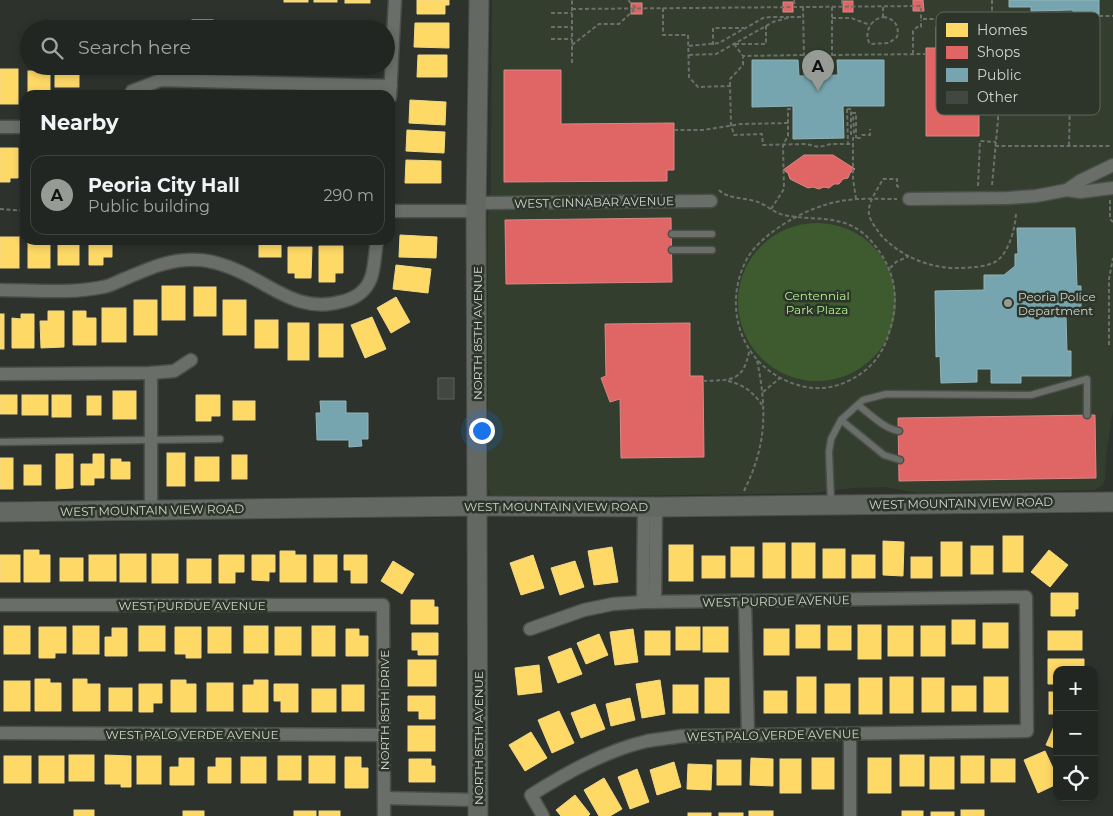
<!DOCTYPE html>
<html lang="en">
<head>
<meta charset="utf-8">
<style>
	:root { --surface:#222622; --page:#2e322f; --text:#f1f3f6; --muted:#a2a5a5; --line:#3f4340; --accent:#979b95 }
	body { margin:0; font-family:Montserrat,sans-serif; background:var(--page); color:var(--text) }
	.controls { position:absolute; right:15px; bottom:15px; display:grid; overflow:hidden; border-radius:10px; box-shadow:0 2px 8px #0003 }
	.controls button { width:45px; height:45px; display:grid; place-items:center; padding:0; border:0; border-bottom:1px solid var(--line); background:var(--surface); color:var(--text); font:25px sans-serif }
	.you { position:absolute; left:481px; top:430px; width:18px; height:18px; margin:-12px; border:4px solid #fff; border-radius:50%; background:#1a73e8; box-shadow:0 0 0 8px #1a73e833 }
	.badge { display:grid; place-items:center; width:32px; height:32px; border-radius:50%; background:var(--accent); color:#111; font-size:16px; font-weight:700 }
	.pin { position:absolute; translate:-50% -41px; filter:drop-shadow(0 1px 2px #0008) }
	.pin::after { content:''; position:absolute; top:26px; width:18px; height:15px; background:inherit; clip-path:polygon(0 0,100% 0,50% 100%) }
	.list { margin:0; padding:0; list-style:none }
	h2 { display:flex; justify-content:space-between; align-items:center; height:65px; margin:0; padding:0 20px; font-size:21px }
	h2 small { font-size:16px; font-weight:400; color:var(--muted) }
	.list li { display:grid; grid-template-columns:32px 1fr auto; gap:15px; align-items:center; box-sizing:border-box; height:80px; margin:0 10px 10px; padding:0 10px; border:1px solid var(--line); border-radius:15px }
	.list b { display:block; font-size:19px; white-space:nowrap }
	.list p { margin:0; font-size:16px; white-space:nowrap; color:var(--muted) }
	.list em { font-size:16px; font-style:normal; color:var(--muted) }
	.icon { flex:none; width:28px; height:28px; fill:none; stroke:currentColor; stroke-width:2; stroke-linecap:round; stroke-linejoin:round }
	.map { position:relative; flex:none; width:1113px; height:816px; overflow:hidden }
	.search { position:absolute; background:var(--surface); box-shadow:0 2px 8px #0003; left:20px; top:20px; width:375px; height:55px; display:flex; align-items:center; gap:12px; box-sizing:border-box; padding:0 18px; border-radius:28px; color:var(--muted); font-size:19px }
	.panel { position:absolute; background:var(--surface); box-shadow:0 2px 8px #0003; left:20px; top:90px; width:375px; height:155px; border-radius:15px }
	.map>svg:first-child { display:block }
</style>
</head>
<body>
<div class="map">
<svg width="1113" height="816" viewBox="0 0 1113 816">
	<rect width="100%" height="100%" fill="#2e322d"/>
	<polygon fill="#333e2f" points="492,0 1113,0 1113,410 1106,456 1105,479 1103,485 1094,490 918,493 885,487 853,488 812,493 498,498 491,495 488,488 488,220 491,188"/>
	<circle fill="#3e5b30" cx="817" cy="302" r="79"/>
	<g fill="#ffd966" stroke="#f1d885">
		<rect x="284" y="0" width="24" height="2"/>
		<rect x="314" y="0" width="23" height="2"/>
		<rect x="345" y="0" width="25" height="3"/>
		<polygon points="417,0 449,0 449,5 445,5 445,14 417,14"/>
		<rect x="192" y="20" width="21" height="9"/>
		<polygon points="222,22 245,23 245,29 222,29"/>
		<polygon points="415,23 449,23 449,48 414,47"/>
		<rect x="130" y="25" width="22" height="4"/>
		<rect x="161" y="25" width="21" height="4"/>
		<polygon points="418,55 447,55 447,77 417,77"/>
		<rect x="55" y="66" width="24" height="21"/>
		<rect x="0" y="69" width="18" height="35"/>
		<rect x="28" y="71" width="22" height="24"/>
		<polygon points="410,100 446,102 445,125 409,123"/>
		<polygon points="407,130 445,132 444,153 406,151"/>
		<polygon points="0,148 18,148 18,178 10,178 10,182 0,182"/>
		<polygon points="406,160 441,161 441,183 405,183"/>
		<polygon points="400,235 437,237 436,258 399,257"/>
		<rect x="0" y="237" width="19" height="31"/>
		<rect x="28" y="240" width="22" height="28"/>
		<rect x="58" y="240" width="21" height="25"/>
		<polygon points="89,240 112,240 112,257 103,257 103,265 89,265"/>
		<rect x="140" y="240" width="23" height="3"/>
		<polygon points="228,240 250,240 250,242 228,243"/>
		<rect x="259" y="240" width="22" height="17"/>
		<polygon points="319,246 343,246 343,273 335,273 335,282 319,282"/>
		<polygon points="288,247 312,247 311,278 295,278 295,273 288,273"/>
		<polygon points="396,265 431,269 428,293 393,289"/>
		<rect x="162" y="286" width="23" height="34"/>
		<rect x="194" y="287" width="22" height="29"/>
		<polygon points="396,297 410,322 391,333 377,308"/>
		<rect x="134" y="300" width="23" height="35"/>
		<rect x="223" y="300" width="23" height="35"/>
		<rect x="102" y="308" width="24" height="34"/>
		<polygon points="48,311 64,311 64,347 41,348 40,321 48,321"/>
		<polygon points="73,311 86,311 86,318 96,318 96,345 73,345"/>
		<rect x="0" y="314" width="4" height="35"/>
		<polygon points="21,314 34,314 34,348 12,348 12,318 21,319"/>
		<polygon points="372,317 386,349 365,358 351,325"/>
		<rect x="255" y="320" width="23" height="28"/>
		<rect x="288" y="323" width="21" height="37"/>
		<rect x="319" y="324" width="24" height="33"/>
		<rect x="113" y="391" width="23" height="28"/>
		<rect x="0" y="395" width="17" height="19"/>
		<rect x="22" y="395" width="26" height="20"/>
		<rect x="52" y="395" width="19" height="22"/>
		<polygon points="196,395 220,395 220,416 211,416 211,421 196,421"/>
		<rect x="87" y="396" width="14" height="19"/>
		<rect x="233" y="401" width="22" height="19"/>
		<rect x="167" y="453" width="18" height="33"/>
		<polygon points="56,454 73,454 73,488 56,489"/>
		<polygon points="93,454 104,454 104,478 94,478 94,485 81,485 81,464 93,464"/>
		<rect x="232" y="455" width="15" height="24"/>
		<rect x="195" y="457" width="24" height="24"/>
		<rect x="0" y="458" width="13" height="31"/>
		<polygon points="111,459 121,459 121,462 130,462 130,479 111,479"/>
		<rect x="24" y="465" width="17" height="20"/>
		<rect x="1003" y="536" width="20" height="36"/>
		<polygon points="883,541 904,542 903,576 883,575"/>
		<rect x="941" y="542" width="21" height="34"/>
		<rect x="763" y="543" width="22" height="35"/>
		<rect x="792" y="543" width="23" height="35"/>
		<rect x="669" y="545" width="24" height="36"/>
		<rect x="971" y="546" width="22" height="28"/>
		<polygon points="612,547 618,582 594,585 588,551"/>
		<rect x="731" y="547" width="23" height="30"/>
		<rect x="823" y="549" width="22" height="29"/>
		<polygon points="24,550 39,550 39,555 50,555 50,582 24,582"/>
		<polygon points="1049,550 1068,565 1050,587 1031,572"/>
		<polygon points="280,551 295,551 295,555 306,555 306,582 280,582"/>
		<rect x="120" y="554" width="26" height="28"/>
		<rect x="152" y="554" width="26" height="29"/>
		<rect x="0" y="555" width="20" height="27"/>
		<rect x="89" y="555" width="27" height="26"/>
		<polygon points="219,555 244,555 244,572 235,572 235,583 219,583"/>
		<polygon points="252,555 275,555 275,572 269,572 269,581 252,580"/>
		<rect x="314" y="555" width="23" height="27"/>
		<polygon points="344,555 367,555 367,583 351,583 351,570 344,570"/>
		<polygon points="533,555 544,588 521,595 510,563"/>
		<rect x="852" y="555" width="23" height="23"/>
		<rect x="702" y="556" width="23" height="22"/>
		<rect x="911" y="557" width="21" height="21"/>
		<rect x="60" y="558" width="23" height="23"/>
		<rect x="187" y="559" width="24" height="24"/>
		<polygon points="393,561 414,574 402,594 381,581"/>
		<polygon points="575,561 584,587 560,595 551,568"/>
		<polygon points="1051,593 1078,593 1078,609 1075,609 1075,616 1051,616"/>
		<polygon points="411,600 434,600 434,607 438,607 438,624 411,624"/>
		<rect x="952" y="620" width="23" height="24"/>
		<rect x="983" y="623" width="25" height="25"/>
		<rect x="796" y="625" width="24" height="23"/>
		<rect x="858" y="625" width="23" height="34"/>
		<rect x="4" y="626" width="26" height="28"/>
		<rect x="73" y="626" width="26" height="28"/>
		<rect x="139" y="626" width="26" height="25"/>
		<rect x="244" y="626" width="24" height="27"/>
		<rect x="312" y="626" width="23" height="30"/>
		<rect x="828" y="626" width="23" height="24"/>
		<rect x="888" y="626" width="25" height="30"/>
		<rect x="921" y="626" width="24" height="30"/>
		<polygon points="39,627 66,627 66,653 55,653 55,658 39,658"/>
		<polygon points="175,627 201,627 201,658 186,658 186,654 175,654"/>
		<rect x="208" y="627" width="23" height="26"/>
		<rect x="275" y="627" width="26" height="28"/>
		<rect x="676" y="627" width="24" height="23"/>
		<rect x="703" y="627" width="25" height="25"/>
		<polygon points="112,628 127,628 127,656 105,656 105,637 112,637"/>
		<polygon points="346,629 359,629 359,636 368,636 368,656 346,656"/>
		<polygon points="633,629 638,662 615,665 610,632"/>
		<rect x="764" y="629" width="25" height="26"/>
		<rect x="645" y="631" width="25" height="24"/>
		<rect x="1048" y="631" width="34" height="19"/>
		<polygon points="412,633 438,633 438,655 418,655 418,650 412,650"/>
		<polygon points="599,634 608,655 586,664 577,643"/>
		<polygon points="571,648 582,674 558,683 548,657"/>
		<polygon points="1048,659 1084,659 1084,670 1057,670 1057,684 1048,684"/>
		<rect x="408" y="660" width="28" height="26"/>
		<polygon points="539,665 542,692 518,695 515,668"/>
		<rect x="797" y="677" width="19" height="36"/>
		<rect x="890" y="677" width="23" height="36"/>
		<rect x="984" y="677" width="24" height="35"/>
		<rect x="705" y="678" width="24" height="35"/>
		<rect x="859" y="678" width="23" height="36"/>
		<rect x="922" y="678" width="22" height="34"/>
		<polygon points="35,679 50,679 50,683 61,683 61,711 35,711"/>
		<polygon points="73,679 87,679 87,684 100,684 100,711 73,711"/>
		<polygon points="171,680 186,680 186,684 196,684 196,712 171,712"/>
		<polygon points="254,680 268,680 268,712 243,712 243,685 254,685"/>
		<polygon points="660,680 665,714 642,718 636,684"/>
		<rect x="4" y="681" width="26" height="30"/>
		<rect x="207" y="683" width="26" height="28"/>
		<polygon points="139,684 162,684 162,703 153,703 153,712 139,712"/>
		<polygon points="274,684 298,684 298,712 281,712 281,701 274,701"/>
		<rect x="825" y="684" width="25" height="29"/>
		<rect x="342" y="685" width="22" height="26"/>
		<rect x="673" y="685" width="25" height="28"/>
		<rect x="952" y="686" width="24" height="25"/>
		<rect x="109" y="688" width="23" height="23"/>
		<rect x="312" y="689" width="24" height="23"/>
		<rect x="764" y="691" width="23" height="22"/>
		<rect x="1049" y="692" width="8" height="22"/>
		<polygon points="408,696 435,696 435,719 419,719 419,711 408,711"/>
		<polygon points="630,698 635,720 611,726 606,704"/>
		<polygon points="595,704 605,729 581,738 571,713"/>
		<polygon points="559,711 574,743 552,753 538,720"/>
		<polygon points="1056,722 1057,722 1057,749 1046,745"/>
		<rect x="408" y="726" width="27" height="25"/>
		<polygon points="531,732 547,758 525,771 509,745"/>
		<polygon points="1045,751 1057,777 1057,784 1038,793 1024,760"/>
		<rect x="69" y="755" width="25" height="26"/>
		<polygon points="105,755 131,756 131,787 121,787 121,784 105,784"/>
		<rect x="900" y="755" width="24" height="31"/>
		<rect x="4" y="756" width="27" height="27"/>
		<rect x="39" y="756" width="25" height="27"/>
		<rect x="137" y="756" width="24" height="28"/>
		<rect x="278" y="756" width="23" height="24"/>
		<rect x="309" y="756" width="26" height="27"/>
		<rect x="961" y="756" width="23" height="27"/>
		<rect x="241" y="757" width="25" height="26"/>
		<polygon points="345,757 361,757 361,768 368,768 368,788 345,788"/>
		<rect x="930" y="757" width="24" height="32"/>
		<polygon points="179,758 194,758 194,785 170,785 170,767 179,767"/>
		<polygon points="216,758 231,758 231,783 208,783 208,767 216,767"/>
		<polygon points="751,758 773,759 773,786 750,785"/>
		<rect x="812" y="758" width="22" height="31"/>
		<rect x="868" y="758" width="23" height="35"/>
		<polygon points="409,759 431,759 431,766 435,766 435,782 409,782"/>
		<rect x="780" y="759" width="21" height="34"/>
		<rect x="991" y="759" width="24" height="23"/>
		<rect x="717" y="760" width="24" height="25"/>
		<polygon points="674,762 681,787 657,795 650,770"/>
		<polygon points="688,764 712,765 711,790 687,789"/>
		<polygon points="637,769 649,802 630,809 618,777"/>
		<polygon points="604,778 622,809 610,816 599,816 584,790"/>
		<polygon points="575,795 590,814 588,816 561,816 556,810"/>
		<rect x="74" y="810" width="20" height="6"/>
		<rect x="961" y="810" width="23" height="6"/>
		<rect x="183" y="811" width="21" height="5"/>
		<rect x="294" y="811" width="22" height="5"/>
		<rect x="319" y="811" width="21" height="5"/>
		<rect x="749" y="811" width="24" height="5"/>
		<rect x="902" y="811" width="21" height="5"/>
		<rect x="931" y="812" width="23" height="4"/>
		<rect x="688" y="813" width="23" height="3"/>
		<rect x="719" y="813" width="24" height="3"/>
	</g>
	<g fill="#e06666" stroke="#db8785">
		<polygon points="913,0 923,0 924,11 913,11"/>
		<rect x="843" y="1" width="10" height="11"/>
		<rect x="783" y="2" width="10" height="10"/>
		<rect x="631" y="3" width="11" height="11"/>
		<polygon points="936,27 1085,28 1085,36 1095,36 1094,83 979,82 979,136 926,136 926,48 936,48"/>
		<polygon points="504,70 561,70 561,124 674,123 674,170 667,170 667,181 504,182"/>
		<polygon points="804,155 833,155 855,169 850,173 848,178 843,179 839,184 834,184 829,188 824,187 819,189 813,187 808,188 790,179 788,173 783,170"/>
		<polygon points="671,218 672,282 506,284 505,220"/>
		<polygon points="690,323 690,376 703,376 704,457 621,458 620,399 610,402 601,378 606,376 605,324"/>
		<polygon points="1095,415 1096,478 899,481 898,418"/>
	</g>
	<g fill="#76a5af" stroke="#91b3b8">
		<polygon points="1009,0 1099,0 1099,19 1073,19 1073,10 1031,11 1031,7 1009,7"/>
		<polygon points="752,60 798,60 799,76 838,75 837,60 884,60 884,106 843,106 844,138 793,139 793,106 752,107"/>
		<polygon points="1017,228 1075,228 1077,286 1081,286 1081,316 1066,316 1067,351 1071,351 1071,376 1021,376 1021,383 991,383 991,369 977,369 977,382 941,383 940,356 936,357 935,291 984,290 984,275 1004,275 1015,266 1015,254 1018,254"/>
		<polygon points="320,401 346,401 346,413 368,413 368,439 361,439 362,446 349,447 349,440 317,440 316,413 321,413"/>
	</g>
	<rect fill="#434742" stroke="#5e615c" x="438" y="378" width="16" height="21"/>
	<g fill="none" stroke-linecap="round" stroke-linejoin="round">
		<g stroke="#4b4e4a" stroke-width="9">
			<g id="lane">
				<polyline points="672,234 712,234"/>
				<polyline points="672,250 712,250"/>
				<path d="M858 405C869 413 884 429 899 431"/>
				<polyline points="841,420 884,455 900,460"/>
				<polyline points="0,442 220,439"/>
				<polyline points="831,503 829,452 831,439 841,420 863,400 886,394 1031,395 1087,379 1087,415"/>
			</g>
		</g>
		<g stroke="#4b4e4a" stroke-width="15">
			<g id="street">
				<polyline points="132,91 161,80 391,86"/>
				<polyline points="390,97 395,0"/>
				<polyline points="0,127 25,127"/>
				<polyline points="1067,190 1080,181 1113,165"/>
				<polyline points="909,199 1007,198 1036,196 1067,190 1080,192 1113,188"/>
				<polyline points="476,203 711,201"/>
				<polyline points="390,211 476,211"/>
				<path d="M0 290C34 290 69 294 103 287 110 286 117 282 124 279 144 271 164 261 186 260 198 259 212 261 223 265 267 278 293 316 344 301 356 298 366 291 371 278 375 266 375 252 377 240"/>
				<polyline points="0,374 151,373 174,371 191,360"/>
				<polyline points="151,510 151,373"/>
				<polyline points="745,601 748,735"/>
				<polyline points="643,602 644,506"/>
				<polyline points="655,602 656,507"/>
				<polyline points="0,605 383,605 384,816"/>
				<path d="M530 629 584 610 613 604 643 602 1026 597 1027 731 682 736C671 738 658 739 647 741 605 751 568 772 531 795L543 816"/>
				<polyline points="0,733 384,735"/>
				<polyline points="850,734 850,816"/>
				<polyline points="384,798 478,800"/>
			</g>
		</g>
		<g stroke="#4b4e4a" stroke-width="21">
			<g id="secondary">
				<polyline points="0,512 478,506 656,507 1113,502"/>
				<polyline points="478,816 476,211 479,0"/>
			</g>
		</g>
		<g stroke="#6d6f6c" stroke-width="2" stroke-dasharray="4 2.5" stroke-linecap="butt">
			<polyline points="794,0 795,7"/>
			<polyline points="842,0 842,7"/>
			<polyline points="992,0 992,18"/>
			<polyline points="803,7 804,57"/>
			<polyline points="832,7 832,56"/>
			<polyline points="883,7 883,17"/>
			<polyline points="663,8 663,35 688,35 689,77 698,87 730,86 731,125 734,135 762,134 763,145 806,144 819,147 831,144 854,144"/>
			<polyline points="572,9 921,6 921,19 1068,18 1073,16"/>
			<polyline points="551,13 572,13"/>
			<polyline points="1099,16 1113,16"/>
			<path d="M883 17C894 18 900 26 897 37L889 43 870 44C863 33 871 19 883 17Z"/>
			<polyline points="832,18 851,18 870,25"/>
			<polyline points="551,27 572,27"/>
			<polyline points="551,39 572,39"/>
			<polyline points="734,44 743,56 804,55"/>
			<polyline points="735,44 766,44 766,25"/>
			<polyline points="572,45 599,24 619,24 636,8 628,0"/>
			<polyline points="713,45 713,28 744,28"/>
			<polyline points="689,46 719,43 763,18 771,17 789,17"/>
			<polyline points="913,54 913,31 917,27 921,27 921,20"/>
			<polyline points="689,55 716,54 773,22 791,17 803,17"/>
			<polyline points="832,55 926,54"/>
			<polyline points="572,63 572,0"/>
			<polyline points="804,75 804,59 832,59 832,75"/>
			<polyline points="730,86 730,79 743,65 743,57"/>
			<polyline points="847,109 851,109 851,134 854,134 853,113 856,113 856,138"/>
			<polyline points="847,109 848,144"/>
			<polyline points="674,130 703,130 741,124 788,123"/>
			<polyline points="995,146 1110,146"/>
			<polyline points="992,185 998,120 998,96 1070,95 1069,146"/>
			<polyline points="978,186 980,141 996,142"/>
			<path d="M899 187 897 186V179H883C878 189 867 203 869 214 870 221 876 228 880 234 903 260 939 272 973 267 980 267 989 265 995 262 1009 254 1015 228 1016 214"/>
			<path d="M719 190C728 199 741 197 754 201 765 203 773 213 784 215 817 222 846 212 872 242 896 270 900 299 889 333 882 357 868 372 846 382 831 389 813 390 798 385 742 369 720 307 748 257 762 234 800 212 825 205 848 197 873 199 897 199"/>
			<polyline points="856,199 853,179 853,138 860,138 862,135 870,135 870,129"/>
			<polyline points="1110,200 1110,219 1113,222"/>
			<polyline points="0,209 25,211"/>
			<polyline points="771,209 784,189 783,145 788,136 788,109 793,109"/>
			<polyline points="890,268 896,262 909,256"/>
			<polyline points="1109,345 1109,279 1113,258"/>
			<path d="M703 381C731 380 743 382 749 352"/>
			<path d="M728 381C743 384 754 393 762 405"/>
			<polyline points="763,392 780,378"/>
			<path d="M744 491C767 444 767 410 757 360"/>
		</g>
		<use href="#lane" stroke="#6a6e68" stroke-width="6"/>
		<use href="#street" stroke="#6a6e68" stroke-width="12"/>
		<use href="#secondary" stroke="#646862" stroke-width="19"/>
	</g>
	<circle fill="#979b95" stroke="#2d352a" stroke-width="2" cx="1008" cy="303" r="5"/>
	<g text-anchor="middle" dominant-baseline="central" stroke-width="5" stroke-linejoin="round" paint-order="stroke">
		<g font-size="12" fill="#cfd4cd" stroke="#2d352a">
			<text transform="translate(594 202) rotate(-1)">WEST CINNABAR AVENUE</text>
			<text transform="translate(477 333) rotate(-90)">NORTH 85TH AVENUE</text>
			<text transform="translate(961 503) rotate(-1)">WEST MOUNTAIN VIEW ROAD</text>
			<text x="556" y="506">WEST MOUNTAIN VIEW ROAD</text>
			<text transform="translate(152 510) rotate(-1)">WEST MOUNTAIN VIEW ROAD</text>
			<text transform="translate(776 601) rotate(-1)">WEST PURDUE AVENUE</text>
			<text x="192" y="605">WEST PURDUE AVENUE</text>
			<text transform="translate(384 710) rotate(-90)">NORTH 85TH DRIVE</text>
			<text x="192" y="734">WEST PALO VERDE AVENUE</text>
			<text transform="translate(773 735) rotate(-1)">WEST PALO VERDE AVENUE</text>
			<text transform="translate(478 738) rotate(-90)">NORTH 85TH AVENUE</text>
		</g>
		<g font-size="12" fill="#acef8a" stroke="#2d352a">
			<text x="817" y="295">Centennial<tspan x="817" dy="14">Park Plaza</tspan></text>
		</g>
		<g font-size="12" fill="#cfd4cd" stroke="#2d352a" text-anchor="start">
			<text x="1018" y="296">Peoria Police<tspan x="1018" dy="14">Department</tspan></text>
		</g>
	</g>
	<rect x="936" y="12" width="164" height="103" rx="8" fill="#2d352a" stroke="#5e655b" stroke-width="1"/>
	<rect x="946" y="23" width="22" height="14" fill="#ffd966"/>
	<rect x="946" y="46" width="22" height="13" fill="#e06666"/>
	<rect x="946" y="68" width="22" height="14" fill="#76a5af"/>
	<rect x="946" y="91" width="22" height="13" fill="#434742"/>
	<g font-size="14" fill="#cfd4cd">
		<text x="977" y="35">Homes</text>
		<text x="977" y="57">Shops</text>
		<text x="977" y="80">Public</text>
		<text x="977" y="102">Other</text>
	</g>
</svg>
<div class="controls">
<button>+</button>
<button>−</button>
<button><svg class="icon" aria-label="locate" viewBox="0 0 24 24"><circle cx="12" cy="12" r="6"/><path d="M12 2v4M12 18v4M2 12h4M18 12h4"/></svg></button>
</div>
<div class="you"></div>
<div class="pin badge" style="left:818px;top:91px">A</div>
<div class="search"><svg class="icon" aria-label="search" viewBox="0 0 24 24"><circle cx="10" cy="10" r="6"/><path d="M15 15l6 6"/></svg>Search here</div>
<section class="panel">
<h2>Nearby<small></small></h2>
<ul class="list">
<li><span class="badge">A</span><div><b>Peoria City Hall</b><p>Public building</p></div><em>290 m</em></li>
</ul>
</section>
</div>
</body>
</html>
